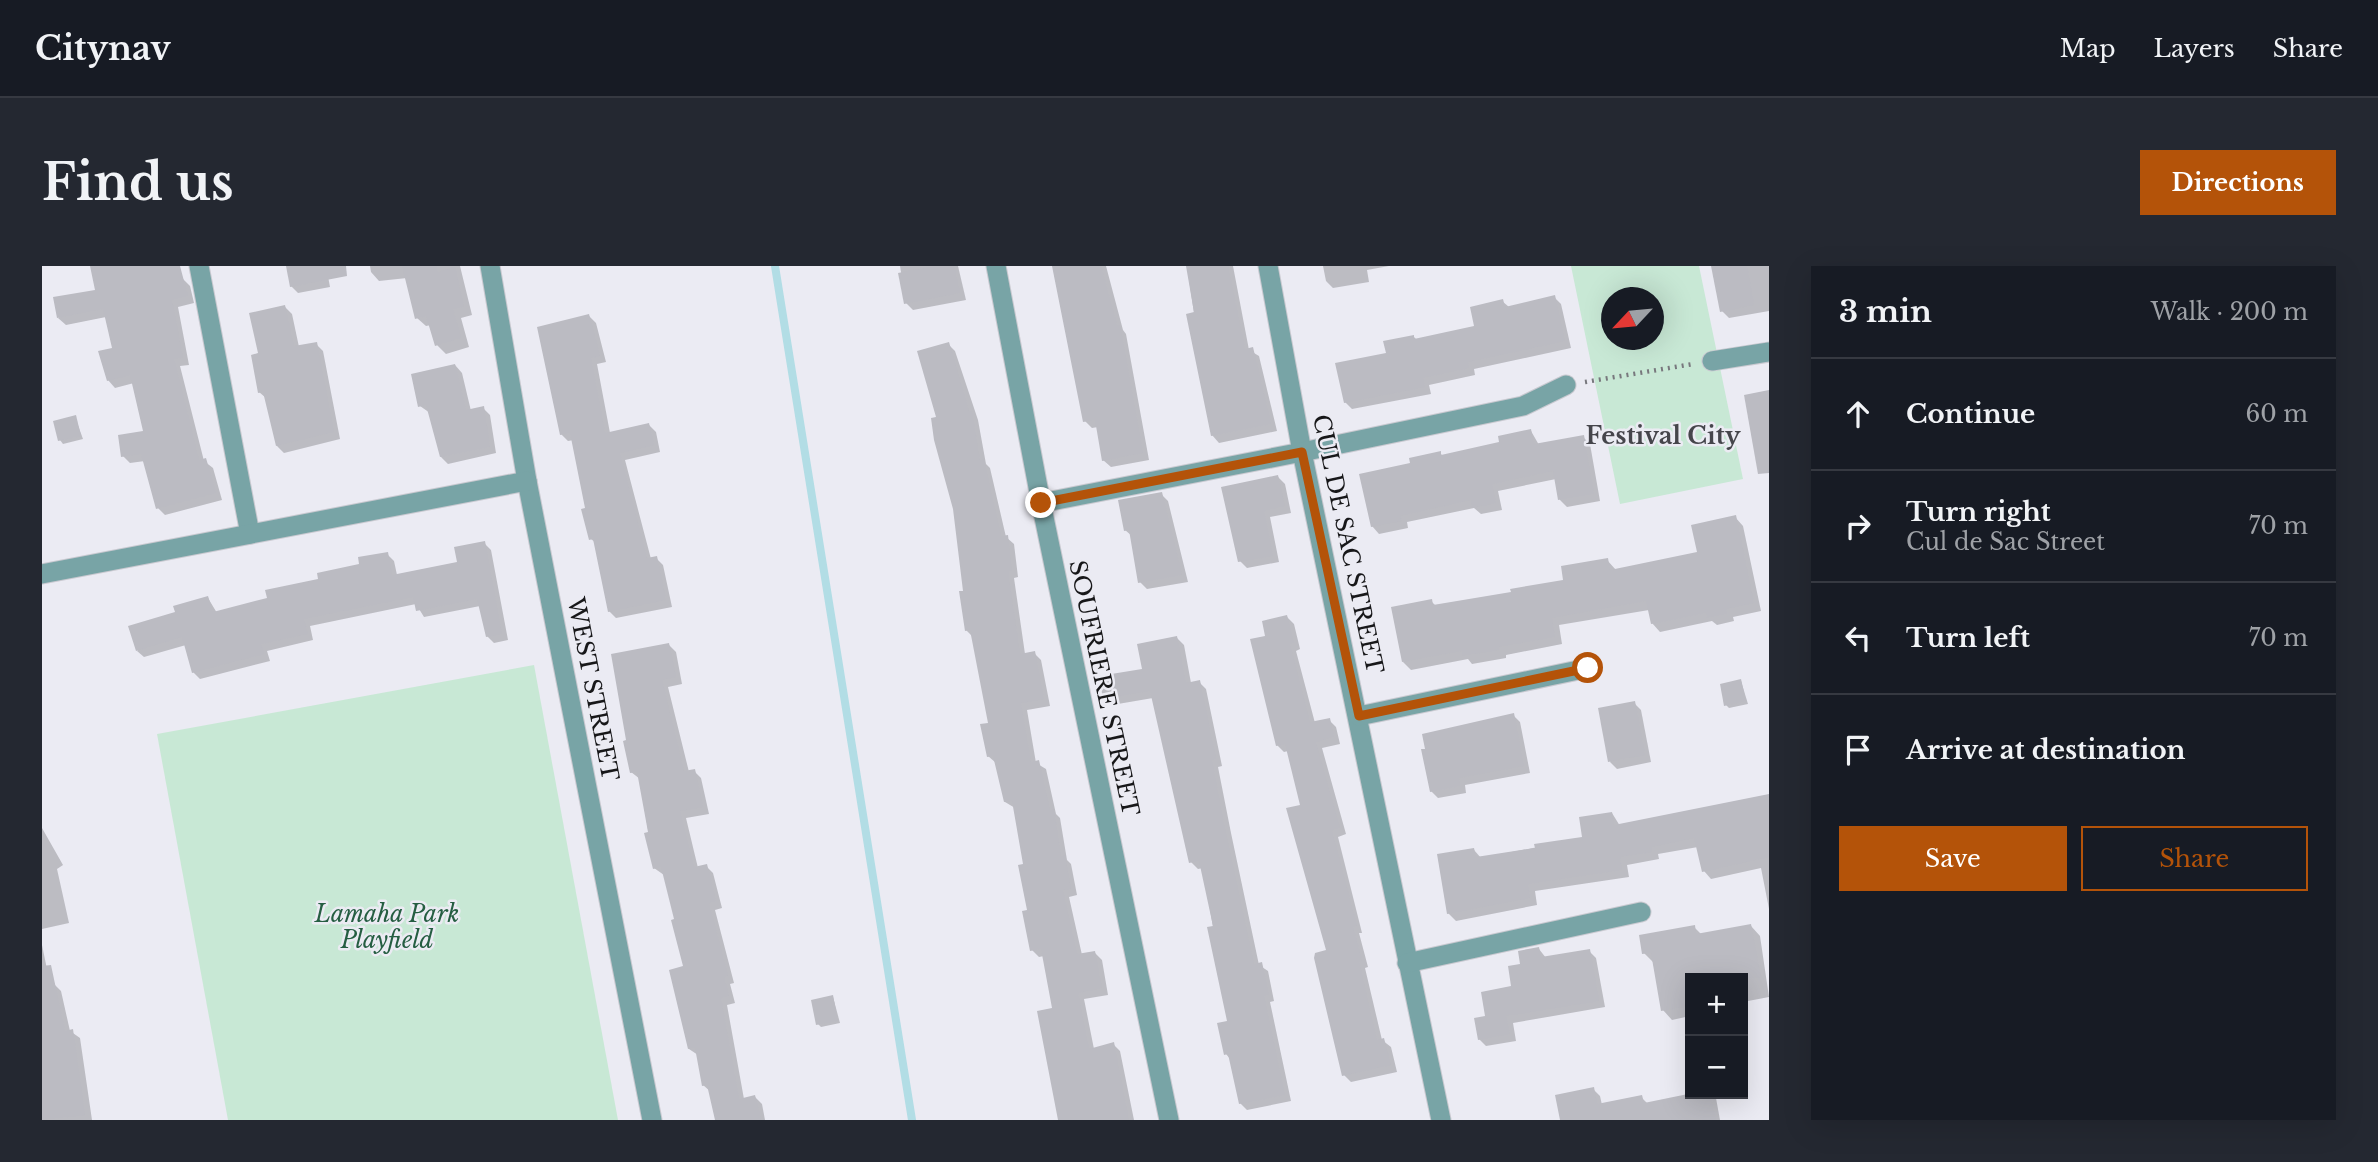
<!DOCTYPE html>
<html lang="en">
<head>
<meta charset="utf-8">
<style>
	:root { --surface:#171b24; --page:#242831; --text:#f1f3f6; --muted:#9ea1a6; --line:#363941; --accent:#b45309 }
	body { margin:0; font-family:"Libre Baskerville",serif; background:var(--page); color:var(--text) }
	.controls { position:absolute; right:21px; bottom:21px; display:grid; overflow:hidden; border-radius:0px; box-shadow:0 7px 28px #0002 }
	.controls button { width:63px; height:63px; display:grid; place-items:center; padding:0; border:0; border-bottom:2px solid var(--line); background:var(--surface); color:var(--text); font:35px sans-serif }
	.compass { position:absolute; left:1559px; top:21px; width:63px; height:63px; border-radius:50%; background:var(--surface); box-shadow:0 7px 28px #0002; rotate:244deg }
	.stop { position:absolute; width:21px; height:21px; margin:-16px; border:5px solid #b45309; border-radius:50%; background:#fff }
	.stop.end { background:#b45309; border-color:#fff; box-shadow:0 2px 7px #0008 }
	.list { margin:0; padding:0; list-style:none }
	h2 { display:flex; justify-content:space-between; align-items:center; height:91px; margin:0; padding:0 28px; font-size:30px }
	h2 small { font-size:23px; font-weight:400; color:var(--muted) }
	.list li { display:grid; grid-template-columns:46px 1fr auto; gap:21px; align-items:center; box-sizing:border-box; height:112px; padding:0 28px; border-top:2px solid var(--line) }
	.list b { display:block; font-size:26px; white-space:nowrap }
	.list p { margin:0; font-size:23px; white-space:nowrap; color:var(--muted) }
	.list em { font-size:23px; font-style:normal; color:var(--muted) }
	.actions { display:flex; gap:14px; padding:21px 28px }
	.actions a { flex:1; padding:16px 0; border:2px solid var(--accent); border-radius:0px; text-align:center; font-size:24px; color:var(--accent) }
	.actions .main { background:var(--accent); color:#fff }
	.icon { flex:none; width:38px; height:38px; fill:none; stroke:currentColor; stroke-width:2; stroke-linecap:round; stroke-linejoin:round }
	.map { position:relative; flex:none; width:1727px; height:854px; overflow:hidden; border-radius:0px }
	header { display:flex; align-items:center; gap:42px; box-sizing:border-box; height:98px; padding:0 35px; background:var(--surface); border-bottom:2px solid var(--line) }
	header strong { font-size:33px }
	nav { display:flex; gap:38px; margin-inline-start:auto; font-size:24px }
	.intro { display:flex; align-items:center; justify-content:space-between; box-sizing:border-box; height:168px; padding:0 42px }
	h1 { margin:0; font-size:49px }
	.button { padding:18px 32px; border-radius:0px; background:var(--accent); color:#fff; font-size:24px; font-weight:700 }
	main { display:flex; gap:42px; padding:0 42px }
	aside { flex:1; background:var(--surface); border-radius:0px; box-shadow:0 7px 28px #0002 }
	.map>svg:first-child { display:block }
</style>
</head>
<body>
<header>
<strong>Citynav</strong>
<nav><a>Map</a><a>Layers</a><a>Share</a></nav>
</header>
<div class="intro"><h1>Find us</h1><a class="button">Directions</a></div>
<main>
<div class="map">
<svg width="1727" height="854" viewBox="0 0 1727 854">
	<rect width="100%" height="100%" fill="#ebebf3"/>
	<g fill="#c8e8d5" fill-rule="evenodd">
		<path d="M1529 0H1657L1701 213 1578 238ZM1570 32H1612V74H1570Z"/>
		<polygon points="492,399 576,854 186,854 115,468"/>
	</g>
	<g fill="#0003">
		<polygon points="49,0 113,0 140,12 148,20 152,37 136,41 147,99 138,100 162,195 171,202 180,234 123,249 116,242 103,195 88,197 81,190 103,167 92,117 73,122 66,114 72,83 64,51 24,59 16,52 55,25"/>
		<polygon points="245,0 284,0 288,21 256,27 249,20"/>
		<polygon points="328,0 418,0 430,49 419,52 427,81 404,88 395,79 389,59 384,60 375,52 365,12 337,15 329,6"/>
		<polygon points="858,0 916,0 924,34 871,44 864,37"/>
		<polygon points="1011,0 1064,0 1081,64 1084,68 1107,194 1069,201 1061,194 1056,161 1050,162 1043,155"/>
		<polygon points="1145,0 1191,0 1207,84 1217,90 1235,165 1177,177 1170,169"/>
		<polygon points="1281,0 1347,0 1325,4 1327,16 1291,22 1284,15"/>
		<polygon points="1671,0 1727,0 1727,45 1687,52 1680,45"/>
		<polygon points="1512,31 1519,38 1529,82 1432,103 1433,109 1387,119 1389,128 1310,143 1303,136 1346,88 1371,70 1375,74 1435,62 1460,35 1467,41"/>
		<polygon points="243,41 250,48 257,81 274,78 281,85 298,173 242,187 235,180 224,132 217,126 218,89"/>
		<polygon points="547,50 554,57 564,96 555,98 568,167 607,159 614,166 618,186 583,194 609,293 614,292 621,299 630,341 574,352 567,345 554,277 549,273 532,174 526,175 519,168"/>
		<polygon points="906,78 913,85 936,154 944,198 948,202 964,271 972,278 976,311 972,312 983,388 992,387 999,394 1008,440 985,444 994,497 1004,503 1014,548 1018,552 1025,594 1029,598 1035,629 1027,631 1040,689 1053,687 1060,694 1066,729 1042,733 1052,783 1071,778 1078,785 1092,854 1017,854 1012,743 1002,690 997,691 990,684 983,599 973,542 963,536 954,497 946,490 948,458 931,371 924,364 923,326 912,243 896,152"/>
		<polygon points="413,99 420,107 429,145 441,142 448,149 454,187 406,198 399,191 388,147 378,140"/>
		<polygon points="33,151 41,173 21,178 18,174"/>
		<polygon points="1489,165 1497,179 1541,171 1548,178 1558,235 1525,241 1518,234 1514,213 1456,225 1460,244 1439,248 1432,242 1365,256 1366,262 1337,268 1330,260 1370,198 1398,187 1401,190 1459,177"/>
		<polygon points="1236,211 1243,218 1249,247 1228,251 1237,296 1205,302 1198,295"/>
		<polygon points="1119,228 1126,235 1146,316 1105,323 1098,316 1090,270 1083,264"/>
		<polygon points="1693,251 1701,260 1719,345 1691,351 1692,355 1675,359 1670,355 1618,366 1610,357 1607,344 1517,359 1520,378 1464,389 1464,392 1430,398 1426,393 1369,404 1361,396 1389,335 1394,340 1471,328 1523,315 1565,294 1574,304 1657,288"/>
		<polygon points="442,277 449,284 466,374 452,377 445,370 438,340 382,351 374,338 268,360 271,374 225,385 228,395 158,413 151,406 144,379 102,391 95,385 135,347 166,332 175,347 227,333 345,288 352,295 355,309 417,297"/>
		<polygon points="1245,351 1252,358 1258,383 1254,385 1273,457 1287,454 1294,461 1298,478 1280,482 1304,568 1296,571 1320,667 1317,667 1326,701 1323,702 1340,774 1349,781 1355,806 1309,816 1302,809 1286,685 1246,543 1260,540 1246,485 1242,486 1235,479 1225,371"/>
		<polygon points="1135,372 1142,379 1149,417 1157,416 1164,423 1180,500 1176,501 1189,567 1217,699 1226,705 1232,735 1228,736 1249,835 1205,844 1198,837 1189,794 1184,788 1187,756 1161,602 1156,603 1149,596 1111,432 1070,439 1063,432 1102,404"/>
		<polygon points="627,379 634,386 640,418 626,421 647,506 652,505 659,512 667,548 644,552 656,602 664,600 671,607 680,642 673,644 692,717 688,718 693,737 685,739 702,833 713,831 720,838 723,854 676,854 669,826 661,819 656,789 647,783 644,702 634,654 622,609 612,602 598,513 589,506 586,475"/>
		<polygon points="1699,415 1706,438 1687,442 1684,439"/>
		<polygon points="1592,437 1599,444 1609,496 1575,503 1568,496"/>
		<polygon points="1471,449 1478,456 1488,507 1423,519 1424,527 1396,532 1389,525"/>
		<polygon points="1727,529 1727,643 1719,602 1669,613 1662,605 1656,581 1616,588 1617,593 1585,599 1587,611 1493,625 1495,639 1414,655 1406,647 1432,584 1439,592 1542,572 1570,547 1578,560"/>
		<polygon points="0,562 21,599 15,603 27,657 0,663"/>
		<polygon points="1709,660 1718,670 1727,731 1701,736 1701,712 1648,712 1648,750 1630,754 1621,744 1611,696 1602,687 1652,661 1660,669"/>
		<polygon points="0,679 6,708 0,709"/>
		<polygon points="1497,683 1504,692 1547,685 1554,692 1563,741 1471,757 1474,775 1444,780 1437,773 1445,752 1471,721 1480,699"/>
		<polygon points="12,718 19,725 28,765 38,772 50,854 0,854 0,721"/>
		<polygon points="791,731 798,757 779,761 776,758"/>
		<polygon points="1551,823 1558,830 1560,839 1599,831 1606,838 1669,828 1674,832 1678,854 1519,854"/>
	</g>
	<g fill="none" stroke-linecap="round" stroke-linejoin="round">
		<polyline stroke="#b2dde5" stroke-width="8" points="733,0 870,854"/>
	</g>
	<g fill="#bbbbc2">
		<polygon points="48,0 138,0 146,30 130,34 141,92 132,93 157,194 164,192 174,227 114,243 99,188 79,191 76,169 101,165 88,109 65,115 56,85 70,82 61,43 15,52 11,31 53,24"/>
		<polygon points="244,0 304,0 305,10 248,21"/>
		<polygon points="360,0 395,0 395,6 413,1 422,41 411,43 419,72 393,80 384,50 373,53"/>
		<polygon points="892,0 912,0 918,27 862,38 856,7"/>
		<polygon points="1010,0 1059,0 1075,59 1078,59 1101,187 1060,195 1053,154 1041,156"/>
		<polygon points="1144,0 1186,0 1203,83 1211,81 1229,158 1169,170 1144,48 1152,46"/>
		<polygon points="1669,0 1705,0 1712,39 1678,46"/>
		<polygon points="1513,29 1523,75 1426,96 1427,102 1381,112 1383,121 1302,137 1293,97 1344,87 1341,75 1372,69 1372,73 1432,60 1428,41 1461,33 1463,41"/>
		<polygon points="243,39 252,80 275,76 292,166 234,180 221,126 216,127 209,89 216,87 207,47"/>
		<polygon points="547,48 558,90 549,92 563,167 607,157 612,179 578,187 605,292 615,290 624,334 566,346 551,273 547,274 539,243 543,242 528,167 518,169 495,61"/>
		<polygon points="907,76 927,145 930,145 938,194 942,193 959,270 966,269 970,305 966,305 978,388 993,385 1002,433 979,437 989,496 997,494 1008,544 1012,543 1019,590 1023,589 1029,623 1021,624 1035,688 1053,685 1060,722 1036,727 1047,783 1072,776 1087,854 1016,854 995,745 1010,742 999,683 988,685 980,645 985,644 976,599 981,598 970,535 962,536 951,490 945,491 938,458 946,457 928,364 923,365 917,325 921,325 911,243 892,174 889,152 894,151 875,85"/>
		<polygon points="413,98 424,144 442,140 448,181 398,191 384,139 376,141 369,108"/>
		<polygon points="1727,124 1727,207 1716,208 1702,129"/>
		<polygon points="34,149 39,170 16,175 11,155"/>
		<polygon points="1489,163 1492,178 1542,169 1552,228 1516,234 1511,205 1450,218 1454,237 1430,242 1429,234 1358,250 1360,255 1329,261 1317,208 1368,197 1367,192 1399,185 1399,189 1457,176 1456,170"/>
		<polygon points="1236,209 1243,240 1222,245 1231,290 1196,296 1179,221"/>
		<polygon points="1120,226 1140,309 1096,317 1087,264 1082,265 1076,234"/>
		<polygon points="1694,249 1712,337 1684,343 1685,348 1665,352 1664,347 1609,358 1604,335 1510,352 1513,371 1457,381 1457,384 1420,390 1420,385 1360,396 1349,341 1390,333 1391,339 1469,326 1468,323 1521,314 1519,300 1566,292 1568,304 1655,286 1649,259"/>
		<polygon points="443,275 460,368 444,371 435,333 374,345 371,331 262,353 266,368 219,378 222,388 150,407 140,371 94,385 86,360 133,346 131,340 166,330 171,346 225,332 223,324 276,313 275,307 317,298 316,291 346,286 350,309 415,296 412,281"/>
		<polygon points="1245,349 1252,377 1248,378 1268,456 1288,452 1292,471 1274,476 1298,562 1290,564 1315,660 1311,661 1320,694 1317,695 1335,774 1342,772 1349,799 1300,810 1272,692 1273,687 1284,684 1244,542 1258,539 1243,478 1234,480 1208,373 1223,370 1220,355"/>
		<polygon points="1135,370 1144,417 1158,414 1174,493 1170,494 1182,558 1212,698 1220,696 1227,729 1222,730 1243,829 1197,838 1186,788 1182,789 1175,757 1185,755 1165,661 1171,660 1157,595 1147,597 1108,425 1061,433 1057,410 1100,403 1095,378"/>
		<polygon points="627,377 634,411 620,414 642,505 653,503 661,541 638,545 652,601 665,598 674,635 667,637 686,710 682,711 687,730 679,732 697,833 713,829 719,854 673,854 665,819 660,820 653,782 646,783 627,704 641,700 629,654 632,653 619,601 611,603 602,567 606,566 595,506 588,507 581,475 584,474 569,388"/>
		<polygon points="1699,413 1704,435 1682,440 1678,418"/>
		<polygon points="1593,435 1603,489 1566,496 1556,442"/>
		<polygon points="1472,447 1482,500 1417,512 1418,520 1388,526 1379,483 1383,483 1380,468"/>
		<polygon points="1727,528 1727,591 1660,606 1652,572 1610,581 1610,586 1578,591 1580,604 1486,618 1488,632 1405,648 1395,588 1432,582 1434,591 1493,582 1492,578 1540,571 1537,551 1570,546 1572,559"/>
		<polygon points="1709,658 1719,712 1648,712 1648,740 1619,745 1609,687 1600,688 1597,669 1653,659 1654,668"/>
		<polygon points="1497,681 1499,691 1548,683 1557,735 1464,750 1468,768 1436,774 1432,752 1443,750 1439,726 1469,720 1466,700 1478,698 1476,685"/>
		<polygon points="9,699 23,765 31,763 43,849 0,854 0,700"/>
		<polygon points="791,729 796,755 774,759 769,734"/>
		<polygon points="1552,821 1555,838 1600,829 1602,837 1646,828 1668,828 1674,854 1518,854 1513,829"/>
	</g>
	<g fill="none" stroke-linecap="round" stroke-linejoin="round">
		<g stroke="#c9c9d0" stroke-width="21">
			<polyline id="pedestrian" points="999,237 1260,186"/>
		</g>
		<g stroke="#c9c9d0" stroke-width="21">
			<g id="minor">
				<polyline points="157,0 208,268"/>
				<polyline points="448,0 485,215 610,854"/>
				<polyline points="954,0 999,237 1127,854"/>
				<polyline points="1226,0 1260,186 1399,854"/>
				<polyline points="1670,95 1727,86"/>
				<polyline points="1260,186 1481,140 1524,119"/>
				<polyline points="0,308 485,215"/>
				<polyline points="1317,450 1546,402"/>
				<polyline points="1365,697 1599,646"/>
			</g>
		</g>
		<polyline stroke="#78787d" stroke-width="4.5" stroke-dasharray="2 5" stroke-linecap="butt" points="1543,116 1651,98"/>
		<use href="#pedestrian" stroke="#78a4a6" stroke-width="19"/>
		<use href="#minor" stroke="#78a4a6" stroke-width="19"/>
	</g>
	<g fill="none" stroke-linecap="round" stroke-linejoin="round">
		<polyline stroke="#b45309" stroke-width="9" points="999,237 1260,186 1317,450 1546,402"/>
	</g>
	<g text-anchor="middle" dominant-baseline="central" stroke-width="5" stroke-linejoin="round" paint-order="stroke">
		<g font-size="23" fill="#171719" stroke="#ebebf3">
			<text transform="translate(1306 278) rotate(78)">CUL DE SAC STREET</text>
			<text transform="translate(1062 422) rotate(78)">SOUFRIERE STREET</text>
			<text transform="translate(551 423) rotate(79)">WEST STREET</text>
		</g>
		<g font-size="23" font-style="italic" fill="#255e42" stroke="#ebebf3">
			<text x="345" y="648">Lamaha Park<tspan x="345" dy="26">Playfield</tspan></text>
		</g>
		<g font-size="24" font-weight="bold" fill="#45454b" stroke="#ebebf3">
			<text x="1621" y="169">Festival City</text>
		</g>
	</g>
</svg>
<div class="controls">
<button>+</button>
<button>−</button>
</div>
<svg class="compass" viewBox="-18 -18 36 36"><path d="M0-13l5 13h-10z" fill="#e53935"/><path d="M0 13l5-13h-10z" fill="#9ea1a6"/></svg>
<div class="stop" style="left:1546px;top:402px"></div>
<div class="stop end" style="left:999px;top:237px"></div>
</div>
<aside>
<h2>3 min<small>Walk · 200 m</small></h2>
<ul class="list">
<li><svg class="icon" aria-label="ahead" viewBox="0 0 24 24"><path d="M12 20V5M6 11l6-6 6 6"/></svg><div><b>Continue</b></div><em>60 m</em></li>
<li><svg class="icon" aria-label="right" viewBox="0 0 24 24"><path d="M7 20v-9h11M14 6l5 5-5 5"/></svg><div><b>Turn right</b><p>Cul de Sac Street</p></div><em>70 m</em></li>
<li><svg class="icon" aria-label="left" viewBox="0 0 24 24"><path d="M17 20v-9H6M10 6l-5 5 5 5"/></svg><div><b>Turn left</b></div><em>70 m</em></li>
<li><svg class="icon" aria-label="arrive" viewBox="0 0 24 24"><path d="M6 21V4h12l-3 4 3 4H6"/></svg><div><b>Arrive at destination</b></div></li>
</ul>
<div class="actions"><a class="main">Save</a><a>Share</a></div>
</aside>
</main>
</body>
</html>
